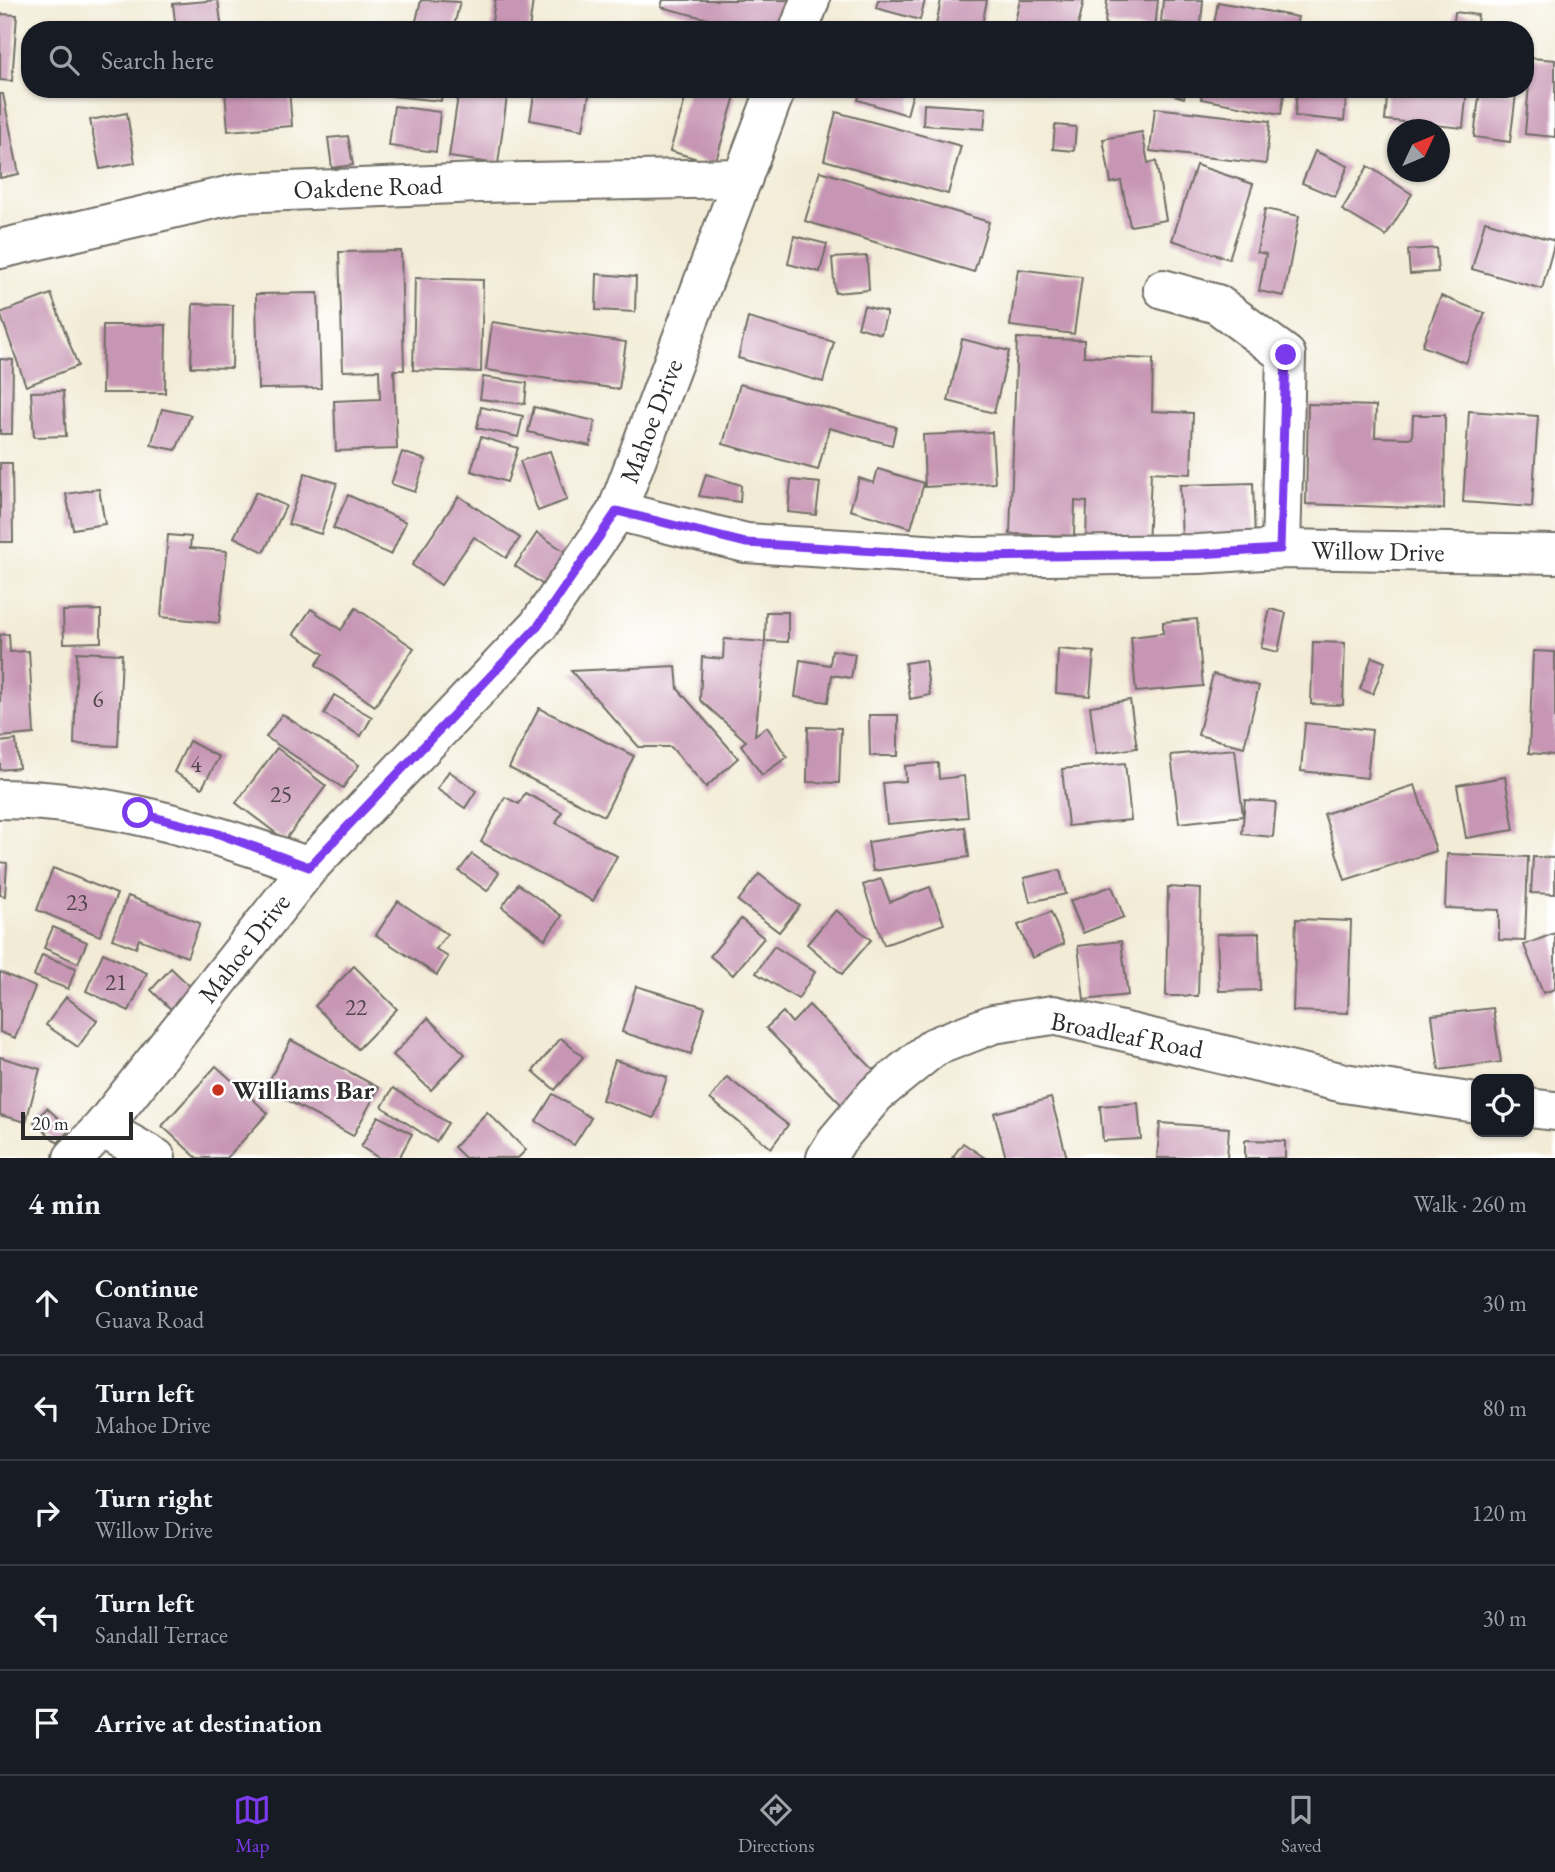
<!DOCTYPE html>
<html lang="en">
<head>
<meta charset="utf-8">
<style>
	:root { --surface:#171b24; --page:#242831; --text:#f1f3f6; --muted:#9ea1a6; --line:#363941; --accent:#7c3aed }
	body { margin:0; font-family:"EB Garamond",serif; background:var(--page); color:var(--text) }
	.controls { position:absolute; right:21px; bottom:21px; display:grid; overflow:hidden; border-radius:14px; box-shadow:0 2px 5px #0004 }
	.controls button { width:63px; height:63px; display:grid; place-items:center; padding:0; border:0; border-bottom:2px solid var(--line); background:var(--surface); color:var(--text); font:35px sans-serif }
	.compass { position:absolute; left:1387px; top:119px; width:63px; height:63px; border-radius:50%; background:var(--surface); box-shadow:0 2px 5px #0004; rotate:46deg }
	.scale { position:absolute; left:21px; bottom:18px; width:112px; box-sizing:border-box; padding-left:7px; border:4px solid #2b2b2b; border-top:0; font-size:19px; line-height:24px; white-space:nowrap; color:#2b2b2b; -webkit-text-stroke:5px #fff; paint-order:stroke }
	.stop { position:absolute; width:21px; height:21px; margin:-16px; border:5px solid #7c3aed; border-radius:50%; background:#fff }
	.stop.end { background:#7c3aed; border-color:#fff; box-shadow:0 2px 7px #0008 }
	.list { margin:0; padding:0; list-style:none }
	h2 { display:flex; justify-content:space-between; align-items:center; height:91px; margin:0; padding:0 28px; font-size:30px }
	h2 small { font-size:23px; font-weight:400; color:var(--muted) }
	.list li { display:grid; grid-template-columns:46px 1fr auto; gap:21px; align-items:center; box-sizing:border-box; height:105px; padding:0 28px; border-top:2px solid var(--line) }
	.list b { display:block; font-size:26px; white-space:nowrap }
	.list p { margin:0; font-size:23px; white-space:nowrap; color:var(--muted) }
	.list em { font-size:23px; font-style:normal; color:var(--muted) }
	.icon { flex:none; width:38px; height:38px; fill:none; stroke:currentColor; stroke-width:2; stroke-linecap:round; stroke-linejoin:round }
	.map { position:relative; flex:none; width:1555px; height:1158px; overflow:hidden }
	.search { position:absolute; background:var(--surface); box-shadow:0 2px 5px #0004; left:21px; right:21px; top:21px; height:77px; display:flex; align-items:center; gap:18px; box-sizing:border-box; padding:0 24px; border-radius:28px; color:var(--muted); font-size:26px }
	.sheet { height:616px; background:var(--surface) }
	nav { display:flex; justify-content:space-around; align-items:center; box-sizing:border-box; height:98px; border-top:2px solid var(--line); background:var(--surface); font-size:19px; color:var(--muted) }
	nav a { display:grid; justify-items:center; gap:4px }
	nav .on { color:var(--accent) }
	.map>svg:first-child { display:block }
</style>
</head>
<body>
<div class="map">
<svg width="1555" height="1158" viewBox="0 0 1555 1158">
	<rect width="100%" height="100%" fill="#fff"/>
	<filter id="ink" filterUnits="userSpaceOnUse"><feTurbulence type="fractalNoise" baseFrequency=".0143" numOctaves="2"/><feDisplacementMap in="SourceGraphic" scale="14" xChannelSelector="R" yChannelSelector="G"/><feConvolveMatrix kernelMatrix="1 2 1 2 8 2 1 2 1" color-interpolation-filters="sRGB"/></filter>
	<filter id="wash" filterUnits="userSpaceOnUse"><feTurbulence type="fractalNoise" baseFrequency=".00686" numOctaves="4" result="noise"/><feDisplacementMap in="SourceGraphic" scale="28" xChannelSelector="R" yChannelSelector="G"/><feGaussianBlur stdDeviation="1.57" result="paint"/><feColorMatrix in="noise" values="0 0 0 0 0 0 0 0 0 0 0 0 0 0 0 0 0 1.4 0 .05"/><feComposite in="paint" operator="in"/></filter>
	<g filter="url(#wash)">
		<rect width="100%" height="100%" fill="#f2ebd5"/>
		<g id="blocks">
			<g fill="#c796b4">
				<polygon points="218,0 222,30 176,30 173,4"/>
				<polygon points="421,0 460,2 453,30 416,21"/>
				<polygon points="495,0 533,0 529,30 491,30"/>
				<polygon points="663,0 791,0 783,30 751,30 661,7"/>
				<polygon points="878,0 925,0 920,20 876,8"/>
				<polygon points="941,0 987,0 981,30 935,30"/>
				<polygon points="1020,0 1084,0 1077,30 1013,30"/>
				<polygon points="1107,0 1158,0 1155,30 1105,25"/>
				<polygon points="1163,0 1203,0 1201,26 1161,22"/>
				<polygon points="1218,2 1298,17 1295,30 1213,30"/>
				<polygon points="1455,12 1478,15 1476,30 1453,30"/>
				<polygon points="0,14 17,15 12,81 0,80"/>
				<polygon points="1531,58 1555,60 1555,137 1525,134"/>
				<polygon points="225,89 289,89 292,126 228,131"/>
				<polygon points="392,89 442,89 441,101 392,96"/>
				<polygon points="459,89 508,89 498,164 449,157"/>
				<polygon points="535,89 590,89 583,130 530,120"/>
				<polygon points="688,89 713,89 735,96 715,164 670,151"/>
				<polygon points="861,89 914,89 907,115 858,100"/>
				<polygon points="1153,89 1186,89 1184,98"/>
				<polygon points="1203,89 1285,89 1281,114 1201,99"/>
				<polygon points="1297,89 1347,89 1344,121 1295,116"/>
				<polygon points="1388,89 1467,89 1463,128 1385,120"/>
				<polygon points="1480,89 1516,94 1510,142 1474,137"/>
				<polygon points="0,94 3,94 19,174 0,178"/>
				<polygon points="924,104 986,108 984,129 923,125"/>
				<polygon points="394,106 440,112 436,152 389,146"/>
				<polygon points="1155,108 1270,121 1266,164 1150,151"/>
				<polygon points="836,112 961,146 948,194 824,160"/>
				<polygon points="127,113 135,163 100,169 90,120"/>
				<polygon points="1055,125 1076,127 1074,151 1053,149"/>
				<polygon points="1142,132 1148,163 1156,161 1166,220 1130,226 1121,181 1111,183 1103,139"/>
				<polygon points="348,136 353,165 332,168 328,138"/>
				<polygon points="1315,151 1348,166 1335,197 1302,183"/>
				<polygon points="1196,165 1253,184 1229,259 1172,240"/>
				<polygon points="1368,166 1412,194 1386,236 1342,210"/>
				<polygon points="820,171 989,222 974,272 805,221"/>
				<polygon points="1265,209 1299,216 1284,296 1259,291 1266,254 1257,252"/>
				<polygon points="1485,221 1555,241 1542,289 1472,269"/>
				<polygon points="794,236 827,244 820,272 788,264"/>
				<polygon points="1436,248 1438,272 1410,274 1408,250"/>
				<polygon points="401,251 404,370 394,370 397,449 336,451 334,401 380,399 379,370 343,371 339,252"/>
				<polygon points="867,256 869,290 835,293 832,258"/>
				<polygon points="1018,269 1082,277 1074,334 1010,326"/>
				<polygon points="597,274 636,277 635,312 596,310"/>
				<polygon points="415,278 483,280 481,372 413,370"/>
				<polygon points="318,293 321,388 258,389 256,294"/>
				<polygon points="51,294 78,366 26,386 0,313"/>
				<polygon points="1441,296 1485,313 1466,363 1422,346"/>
				<polygon points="193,304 233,305 232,368 191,367"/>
				<polygon points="864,306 887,312 881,334 858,327"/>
				<polygon points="748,318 834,342 823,382 738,358"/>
				<polygon points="492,322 626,342 619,389 486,370"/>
				<polygon points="103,325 166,325 165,393 102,393"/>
				<polygon points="1017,338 1084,340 1084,356 1153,359 1152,411 1193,413 1191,474 1151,472 1148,548 1086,545 1087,502 1075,501 1074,536 1010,534"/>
				<polygon points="962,339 1009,351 994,413 948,401"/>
				<polygon points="0,359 13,360 12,434 0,434"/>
				<polygon points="483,377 527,383 525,404 480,399"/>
				<polygon points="740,384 896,427 892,445 829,428 818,470 723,444"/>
				<polygon points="63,391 66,436 34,437 31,392"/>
				<polygon points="1308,404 1376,406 1375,437 1412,438 1413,415 1445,415 1444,509 1306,504"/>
				<polygon points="481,407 523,416 518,437 477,428"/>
				<polygon points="534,407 595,421 590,446 528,432"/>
				<polygon points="162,409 191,415 176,450 151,445"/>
				<polygon points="1469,411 1538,416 1532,507 1463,502"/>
				<polygon points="992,432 995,483 925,487 923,435"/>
				<polygon points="481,437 518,448 507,482 471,471"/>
				<polygon points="550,451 567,500 538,511 520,461"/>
				<polygon points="402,452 426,460 415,492 391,484"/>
				<polygon points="0,463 12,463 13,542 0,542"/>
				<polygon points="878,469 924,483 911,528 850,510 859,478 874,483"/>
				<polygon points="305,473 337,483 321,534 288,524"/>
				<polygon points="706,474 741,485 740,502 699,496"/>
				<polygon points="791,480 820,483 816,515 788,512"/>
				<polygon points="1253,483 1255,539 1182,542 1180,485"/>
				<polygon points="99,489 105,524 73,529 66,494"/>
				<polygon points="256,492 286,506 264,552 234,537"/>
				<polygon points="348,495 406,522 391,555 333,528"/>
				<polygon points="459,496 520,538 506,558 474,537 441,585 412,565"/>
				<polygon points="537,533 570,555 548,588 515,566"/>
				<polygon points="168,535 191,537 190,548 227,551 219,623 161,617"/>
				<polygon points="356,608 414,648 375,706 316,665 324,654 294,634 311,609 341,630"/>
				<polygon points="1270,609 1286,613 1278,652 1261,648"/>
				<polygon points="101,610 101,642 64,643 63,611"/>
				<polygon points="766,612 788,612 788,642 765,641"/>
				<polygon points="1197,619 1203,686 1136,692 1131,637 1163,633 1163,622"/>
				<polygon points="9,634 10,652 29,651 34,734 0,737 0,635"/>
				<polygon points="724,639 765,642 755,735 767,727 787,757 762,775 741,745 746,741 700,700 702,657 723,659"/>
				<polygon points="1313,642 1345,643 1343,705 1311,704"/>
				<polygon points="1058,649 1094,652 1090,696 1056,693"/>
				<polygon points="832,650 855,654 851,678 832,675 828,702 795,697 800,660 830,665"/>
				<polygon points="1533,651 1555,652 1555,755 1529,753"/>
				<polygon points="77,652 122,654 118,746 74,744"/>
				<polygon points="1372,657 1385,662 1373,694 1360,689"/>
				<polygon points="925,660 930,695 910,699 905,663"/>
				<polygon points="676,666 678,689 738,758 706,787 671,747 639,747 571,671"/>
				<polygon points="1213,674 1259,686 1244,747 1198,735"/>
				<polygon points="334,695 372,717 361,736 324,714"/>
				<polygon points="1130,700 1137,748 1096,754 1090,706"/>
				<polygon points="539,708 634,756 604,816 509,768"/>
				<polygon points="282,714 359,765 343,788 266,737"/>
				<polygon points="869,715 898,715 898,756 870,756"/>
				<polygon points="1305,723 1372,730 1367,778 1301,771"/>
				<polygon points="808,727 841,728 839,783 807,782"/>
				<polygon points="16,740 19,768 0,770 0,742"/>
				<polygon points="189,741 219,757 202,788 174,772"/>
				<polygon points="277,748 326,786 285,840 236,803"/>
				<polygon points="1235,749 1243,816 1179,823 1171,755"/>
				<polygon points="938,763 939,779 964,776 968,817 887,824 883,783 906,781 905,766"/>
				<polygon points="1125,763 1131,820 1068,826 1062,769"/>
				<polygon points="449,771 476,791 465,808 437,789"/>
				<polygon points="1505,777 1514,830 1466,838 1457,785"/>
				<polygon points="1415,785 1436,851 1345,880 1324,814"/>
				<polygon points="525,793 562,812 556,823 617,856 593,901 481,842 505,797 519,804"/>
				<polygon points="1245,800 1276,802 1273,837 1242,834"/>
				<polygon points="965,827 969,857 873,871 868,842"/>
				<polygon points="472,854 499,873 487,891 459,871"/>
				<polygon points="1447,854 1528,857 1525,941 1499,940 1499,910 1445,908"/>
				<polygon points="1533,857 1555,858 1555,894 1531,893"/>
				<polygon points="0,862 7,863 5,896 0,895"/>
				<polygon points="53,868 117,894 100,936 37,910"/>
				<polygon points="1060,870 1066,894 1030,902 1024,878"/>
				<polygon points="759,874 800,906 779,932 738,901"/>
				<polygon points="881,879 890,902 930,887 944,924 884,945 863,885"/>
				<polygon points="518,884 562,916 545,939 502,907"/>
				<polygon points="1112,886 1124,917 1083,933 1070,901"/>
				<polygon points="1168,887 1201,889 1198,996 1166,996"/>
				<polygon points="128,896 200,923 187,957 139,939 136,948 112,939"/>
				<polygon points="398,901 447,934 436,949 448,957 437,975 376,935"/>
				<polygon points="836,910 871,940 842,974 807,944"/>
				<polygon points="1051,912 1064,944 1032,958 1018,925"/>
				<polygon points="741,919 764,938 733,975 710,956"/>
				<polygon points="1296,919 1351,921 1348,1013 1293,1011"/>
				<polygon points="53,927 87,942 78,963 44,948"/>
				<polygon points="1259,933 1260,990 1219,991 1217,934"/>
				<polygon points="1555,933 1555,989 1543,993 1524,945"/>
				<polygon points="1121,941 1128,995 1084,1000 1078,946"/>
				<polygon points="774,946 815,972 798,999 756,973"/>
				<polygon points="103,953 147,973 129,1011 86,991"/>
				<polygon points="42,955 76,968 68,989 34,976"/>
				<polygon points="354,966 397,1009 358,1049 315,1006"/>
				<polygon points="171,968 198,994 177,1015 151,990"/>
				<polygon points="0,972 35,987 15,1038 0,1032"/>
				<polygon points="636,986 705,1007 691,1054 622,1032"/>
				<polygon points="66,997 97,1020 78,1047 46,1025"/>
				<polygon points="809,1005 876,1072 842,1105 766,1028 783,1012 792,1023"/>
				<polygon points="1493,1008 1501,1062 1439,1070 1432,1015"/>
				<polygon points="428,1018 465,1054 431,1090 393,1055"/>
				<polygon points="561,1038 583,1057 555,1090 533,1071"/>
				<polygon points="291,1040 379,1088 353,1136 265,1088"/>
				<polygon points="0,1057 40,1069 26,1122 0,1115"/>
				<polygon points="615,1060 667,1077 654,1118 602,1100"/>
				<polygon points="216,1066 268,1113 227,1158 197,1158 162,1126"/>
				<polygon points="727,1077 788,1125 771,1148 710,1099"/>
				<polygon points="393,1088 448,1123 436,1142 382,1107"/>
				<polygon points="553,1094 591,1118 574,1145 536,1121"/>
				<polygon points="1051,1098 1067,1158 1006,1158 994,1113"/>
				<polygon points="1138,1103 1141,1139 1103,1141 1100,1106"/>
				<polygon points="47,1108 70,1129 58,1143 34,1122"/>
				<polygon points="487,1112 526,1150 518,1158 465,1158 454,1147"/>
				<polygon points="378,1116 412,1134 399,1158 379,1158 361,1147"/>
				<polygon points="1160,1123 1229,1128 1227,1158 1157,1158"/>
				<polygon points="1245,1140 1285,1141 1285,1158 1245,1158"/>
				<polygon points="963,1143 985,1158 952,1158"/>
			</g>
		</g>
	</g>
	<g filter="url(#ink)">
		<use href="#blocks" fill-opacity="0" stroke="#716e66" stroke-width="2"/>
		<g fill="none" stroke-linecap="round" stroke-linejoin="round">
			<g stroke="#716e66" stroke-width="42">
				<g id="minor">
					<polyline points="799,30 810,0"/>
					<polyline points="0,249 240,193 479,183 743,178"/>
					<polyline points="1163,289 1217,304 1286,355 1281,549"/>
					<polyline points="617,511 746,543 974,557 1199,554 1281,549 1555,554"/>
					<path d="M0 799C108 800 209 831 309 867"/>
					<polyline points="1529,1108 1555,1111"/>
					<polyline points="102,1128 156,1158"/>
					<polyline points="73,1158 102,1128 309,867 538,626 617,511 776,89"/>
					<polyline points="826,1158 837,1140 876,1094 934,1047 993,1024 1053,1015 1344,1083 1476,1103"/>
				</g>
			</g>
			<use href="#minor" stroke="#fff" stroke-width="38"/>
		</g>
	</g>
	<g fill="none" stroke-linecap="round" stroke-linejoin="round" filter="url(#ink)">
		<polyline stroke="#7c3aed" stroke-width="9" points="138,813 219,834 309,867 538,626 617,511 746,543 974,557 1199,554 1280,549 1286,355"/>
	</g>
	<circle fill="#c8321e" stroke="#fff" stroke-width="2.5" cx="218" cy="1090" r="7"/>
	<g text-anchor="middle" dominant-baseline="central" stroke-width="5" stroke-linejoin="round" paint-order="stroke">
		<g font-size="23" fill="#52464d">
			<text x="98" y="699">6</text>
			<text x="196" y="764">4</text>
			<text x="281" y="794">25</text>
			<text x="77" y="902">23</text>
			<text x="116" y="982">21</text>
			<text x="356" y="1007">22</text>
		</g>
		<g font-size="26" fill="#2b2b2b" stroke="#fff">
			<text transform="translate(368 187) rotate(-2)">Oakdene Road</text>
			<text transform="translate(651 421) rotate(-69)">Mahoe Drive</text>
			<text transform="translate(1378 551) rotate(1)">Willow Drive</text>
			<text transform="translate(244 948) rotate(-52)">Mahoe Drive</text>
			<text transform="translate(1127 1035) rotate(11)">Broadleaf Road</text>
		</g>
		<g font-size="26" font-weight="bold" fill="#2b2b2b" stroke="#fff" text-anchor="start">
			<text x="232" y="1090">Williams Bar</text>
		</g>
	</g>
</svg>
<div class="controls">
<button><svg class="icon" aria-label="locate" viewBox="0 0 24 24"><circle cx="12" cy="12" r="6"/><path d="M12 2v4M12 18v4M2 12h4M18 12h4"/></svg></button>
</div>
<svg class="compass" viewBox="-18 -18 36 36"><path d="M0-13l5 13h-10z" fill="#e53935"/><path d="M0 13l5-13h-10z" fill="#9ea1a6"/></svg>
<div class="scale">20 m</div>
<div class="stop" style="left:138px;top:813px"></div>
<div class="stop end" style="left:1286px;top:355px"></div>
<div class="search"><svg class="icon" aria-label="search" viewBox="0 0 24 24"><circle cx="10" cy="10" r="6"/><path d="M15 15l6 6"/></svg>Search here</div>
</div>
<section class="sheet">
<h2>4 min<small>Walk · 260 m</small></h2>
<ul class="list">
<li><svg class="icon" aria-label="ahead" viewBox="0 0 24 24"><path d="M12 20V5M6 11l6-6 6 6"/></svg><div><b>Continue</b><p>Guava Road</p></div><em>30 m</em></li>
<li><svg class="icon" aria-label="left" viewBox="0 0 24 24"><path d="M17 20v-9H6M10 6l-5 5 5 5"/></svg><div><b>Turn left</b><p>Mahoe Drive</p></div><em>80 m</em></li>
<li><svg class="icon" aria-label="right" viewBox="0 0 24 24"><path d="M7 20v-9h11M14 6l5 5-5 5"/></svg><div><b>Turn right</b><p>Willow Drive</p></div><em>120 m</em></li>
<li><svg class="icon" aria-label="left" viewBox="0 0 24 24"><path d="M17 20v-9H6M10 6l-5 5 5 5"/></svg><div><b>Turn left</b><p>Sandall Terrace</p></div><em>30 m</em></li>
<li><svg class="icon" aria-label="arrive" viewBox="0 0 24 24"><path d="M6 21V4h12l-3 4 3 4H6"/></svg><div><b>Arrive at destination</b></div></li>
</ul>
</section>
<nav>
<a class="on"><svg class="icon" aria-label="map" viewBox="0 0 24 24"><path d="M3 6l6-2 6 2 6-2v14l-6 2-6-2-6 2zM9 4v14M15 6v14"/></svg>Map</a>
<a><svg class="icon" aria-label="directions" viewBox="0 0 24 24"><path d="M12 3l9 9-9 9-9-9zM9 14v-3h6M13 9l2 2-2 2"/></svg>Directions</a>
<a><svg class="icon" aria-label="saved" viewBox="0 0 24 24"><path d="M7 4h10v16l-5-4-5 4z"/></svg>Saved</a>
</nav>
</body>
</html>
